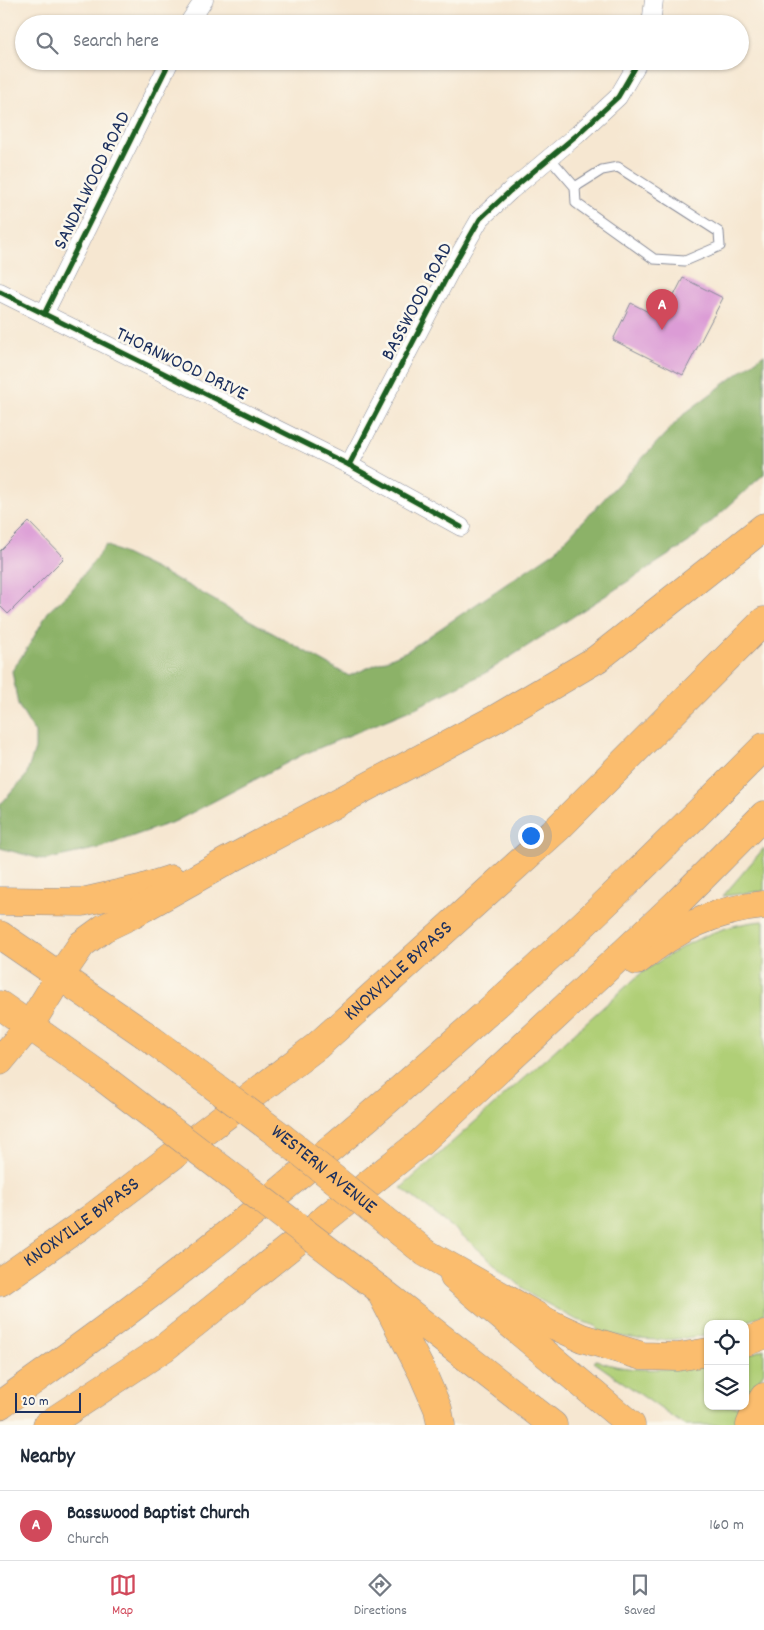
<!DOCTYPE html>
<html lang="en">
<head>
<meta charset="utf-8">
<style>
	:root { --surface:#fff; --page:#f2f2f3; --text:#1f2937; --muted:#747a83; --line:#e0e1e3; --accent:#d1495b }
	body { margin:0; font-family:Dekko,sans-serif; background:var(--page); color:var(--text) }
	.controls { position:absolute; right:15px; bottom:15px; display:grid; overflow:hidden; border-radius:10px; box-shadow:0 1px 4px #0004 }
	.controls button { width:45px; height:45px; display:grid; place-items:center; padding:0; border:0; border-bottom:1px solid var(--line); background:var(--surface); color:var(--text); font:25px sans-serif }
	.scale { position:absolute; left:15px; bottom:12px; width:66px; box-sizing:border-box; padding-left:5px; border:2px solid #1b2f5e; border-top:0; font-size:14px; line-height:18px; white-space:nowrap; color:#1b2f5e; -webkit-text-stroke:4px #fbf7ec; paint-order:stroke }
	.you { position:absolute; left:530px; top:835px; width:18px; height:18px; margin:-12px; border:4px solid #fff; border-radius:50%; background:#1a73e8; box-shadow:0 0 0 8px #1a73e833 }
	.badge { display:grid; place-items:center; width:32px; height:32px; border-radius:50%; background:var(--accent); color:#fff; font-size:16px; font-weight:700 }
	.pin { position:absolute; translate:-50% -41px; filter:drop-shadow(0 1px 2px #0008) }
	.pin::after { content:''; position:absolute; top:26px; width:18px; height:15px; background:inherit; clip-path:polygon(0 0,100% 0,50% 100%) }
	.list { margin:0; padding:0; list-style:none }
	h2 { display:flex; justify-content:space-between; align-items:center; height:65px; margin:0; padding:0 20px; font-size:21px }
	h2 small { font-size:16px; font-weight:400; color:var(--muted) }
	.list li { display:grid; grid-template-columns:32px 1fr auto; gap:15px; align-items:center; box-sizing:border-box; height:70px; padding:0 20px; border-top:1px solid var(--line) }
	.list b { display:block; font-size:19px; white-space:nowrap }
	.list p { margin:0; font-size:16px; white-space:nowrap; color:var(--muted) }
	.list em { font-size:16px; font-style:normal; color:var(--muted) }
	.icon { flex:none; width:28px; height:28px; fill:none; stroke:currentColor; stroke-width:2; stroke-linecap:round; stroke-linejoin:round }
	.map { position:relative; flex:none; width:764px; height:1425px; overflow:hidden }
	.search { position:absolute; background:var(--surface); box-shadow:0 1px 4px #0004; left:15px; right:15px; top:15px; height:55px; display:flex; align-items:center; gap:12px; box-sizing:border-box; padding:0 18px; border-radius:28px; color:var(--muted); font-size:19px }
	.sheet { height:135px; background:var(--surface) }
	nav { display:flex; justify-content:space-around; align-items:center; box-sizing:border-box; height:70px; border-top:1px solid var(--line); background:var(--surface); font-size:14px; color:var(--muted) }
	nav a { display:grid; justify-items:center; gap:2px }
	nav .on { color:var(--accent) }
	.map>svg:first-child { display:block }
</style>
</head>
<body>
<div class="map">
<svg width="764" height="1425" viewBox="0 0 764 1425">
	<rect width="100%" height="100%" fill="#fbf7ec"/>
	<filter id="ink" filterUnits="userSpaceOnUse"><feTurbulence type="fractalNoise" baseFrequency=".02" numOctaves="2"/><feDisplacementMap in="SourceGraphic" scale="10" xChannelSelector="R" yChannelSelector="G"/><feConvolveMatrix kernelMatrix="1 2 1 2 8 2 1 2 1" color-interpolation-filters="sRGB"/></filter>
	<filter id="wash" filterUnits="userSpaceOnUse"><feTurbulence type="fractalNoise" baseFrequency=".0096" numOctaves="4" result="noise"/><feDisplacementMap in="SourceGraphic" scale="20" xChannelSelector="R" yChannelSelector="G"/><feGaussianBlur stdDeviation="1.12" result="paint"/><feColorMatrix in="noise" values="0 0 0 0 0 0 0 0 0 0 0 0 0 0 0 0 0 1.4 0 .05"/><feComposite in="paint" operator="in"/></filter>
	<g filter="url(#wash)">
		<rect width="100%" height="100%" fill="#f6e7d1"/>
		<g fill="#b0cf77" stroke="#667f6a">
			<polygon points="764,848 764,891 723,896"/>
			<path d="M764 921V1314L742 1324H708V1334C665 1343 640 1341 598 1332L596 1326 575 1319 531 1295 456 1230 401 1188 639 975C677 948 717 924 764 921Z"/>
			<polygon points="764,1349 764,1372 745,1403 745,1356"/>
			<path d="M596 1360C632 1375 671 1368 708 1365V1406H743L736 1425H684L594 1362Z"/>
		</g>
		<polygon fill="#8cb268" stroke="#547063" points="764,354 764,474 689,542 487,672 415,708 302,755 176,821 99,848 45,860 0,848 0,805 26,776 35,749 35,733 18,705 12,671 31,642 48,612 71,591 106,545 182,582 349,676 407,651 555,551 684,414"/>
		<g id="blocks">
			<g fill="#dc9cd6">
				<polygon points="683,278 723,298 683,375 613,340 631,303 662,319"/>
				<polygon points="29,522 64,558 8,614 0,606 0,551"/>
			</g>
		</g>
	</g>
	<g filter="url(#ink)">
		<use href="#blocks" fill-opacity="0" stroke="#888b98" stroke-width="1"/>
		<g fill="none" stroke-linecap="round" stroke-linejoin="round">
			<g stroke="#888b98" stroke-width="11">
				<polyline id="service" points="550,158 575,187 576,203 654,259 685,261 720,246 719,232 618,167 602,170 575,187"/>
			</g>
			<g stroke="#888b98" stroke-width="19">
				<g id="minor">
					<polyline points="188,24 204,0"/>
					<polyline points="651,24 654,0"/>
					<polyline points="0,292 349,465 461,527"/>
					<polyline points="44,314 170,61"/>
					<polyline points="349,465 449,273 480,219 510,191 578,134 618,97 639,61"/>
				</g>
			</g>
			<g stroke="#888b98" stroke-width="29">
				<g id="primary">
					<polyline points="0,935 144,1034"/>
					<polyline points="0,1005 98,1074"/>
					<polyline points="454,1277 631,1425"/>
					<polyline points="379,1289 553,1425"/>
				</g>
			</g>
			<g stroke="#888b98" stroke-width="29">
				<g id="motorway">
					<polyline points="0,901 82,902 140,889 171,879"/>
					<path d="M637 961C676 929 713 910 764 905"/>
					<polyline points="0,1061 30,1025 60,976 82,944 104,928 127,917 229,860 495,719 597,659 764,527"/>
					<polyline points="426,1253 549,1323 582,1338 642,1356 678,1357 708,1352"/>
					<path id="s1" d="M0 1282 90 1219 317 1046 559 827 764 621"/>
					<polyline points="379,1289 422,1372 438,1409 441,1425"/>
					<polyline points="745,1342 764,1335"/>
					<path d="M0 1405C44 1373 88 1342 131 1309 262 1210 387 1103 508 994 596 915 680 831 764 747"/>
					<polyline points="47,1425 164,1348 421,1142 678,902 764,815"/>
					<polyline points="750,1425 757,1408 764,1397"/>
				</g>
			</g>
			<use href="#service" stroke="#fff" stroke-width="9"/>
			<use href="#minor" stroke="#fff" stroke-width="18"/>
			<use href="#primary" stroke="#fbbd6e" stroke-width="28"/>
			<use href="#motorway" stroke="#fbbd6e" stroke-width="28"/>
			<g stroke="#888b98" stroke-width="29" stroke-linecap="butt">
				<g id="primary-bridge">
					<path id="s2" d="M144 1034 278 1134 426 1253"/>
					<polyline points="98,1074 379,1289"/>
				</g>
			</g>
			<use href="#primary-bridge" stroke="#fbbd6e" stroke-width="28"/>
			<g stroke="#fbf7ec" stroke-width="8">
				<g id="cycleway">
					<polyline points="0,292 349,465 461,527"/>
					<polyline points="44,314 170,61"/>
					<polyline points="349,465 449,273 480,219 510,191 578,134 618,97 639,61"/>
				</g>
			</g>
			<use href="#cycleway" stroke="#1b5e20" stroke-width="5"/>
		</g>
	</g>
	<g text-anchor="middle" dominant-baseline="central" stroke-width="5" stroke-linejoin="round" paint-order="stroke">
		<g font-size="20" fill="#1b2f5e" stroke="#fbf7ec">
			<text transform="translate(93 181) rotate(-64)">SANDALWOOD ROAD</text>
			<text transform="translate(418 302) rotate(-62)">BASSWOOD ROAD</text>
			<text transform="translate(181 365) rotate(26)">THORNWOOD DRIVE</text>
			<text stroke="none"><textPath href="#s1" startOffset="506">KNOXVILLE BYPASS</textPath></text>
			<text stroke="none"><textPath href="#s2" startOffset="225">WESTERN AVENUE</textPath></text>
			<text stroke="none"><textPath href="#s1" startOffset="101">KNOXVILLE BYPASS</textPath></text>
		</g>
	</g>
</svg>
<div class="controls">
<button><svg class="icon" aria-label="locate" viewBox="0 0 24 24"><circle cx="12" cy="12" r="6"/><path d="M12 2v4M12 18v4M2 12h4M18 12h4"/></svg></button>
<button><svg class="icon" aria-label="layers" viewBox="0 0 24 24"><path d="M12 4l9 5-9 5-9-5zM3 14l9 5 9-5"/></svg></button>
</div>
<div class="scale">20 m</div>
<div class="you"></div>
<div class="pin badge" style="left:662px;top:330px">A</div>
<div class="search"><svg class="icon" aria-label="search" viewBox="0 0 24 24"><circle cx="10" cy="10" r="6"/><path d="M15 15l6 6"/></svg>Search here</div>
</div>
<section class="sheet">
<h2>Nearby<small></small></h2>
<ul class="list">
<li><span class="badge">A</span><div><b>Basswood Baptist Church</b><p>Church</p></div><em>160 m</em></li>
</ul>
</section>
<nav>
<a class="on"><svg class="icon" aria-label="map" viewBox="0 0 24 24"><path d="M3 6l6-2 6 2 6-2v14l-6 2-6-2-6 2zM9 4v14M15 6v14"/></svg>Map</a>
<a><svg class="icon" aria-label="directions" viewBox="0 0 24 24"><path d="M12 3l9 9-9 9-9-9zM9 14v-3h6M13 9l2 2-2 2"/></svg>Directions</a>
<a><svg class="icon" aria-label="saved" viewBox="0 0 24 24"><path d="M7 4h10v16l-5-4-5 4z"/></svg>Saved</a>
</nav>
</body>
</html>
